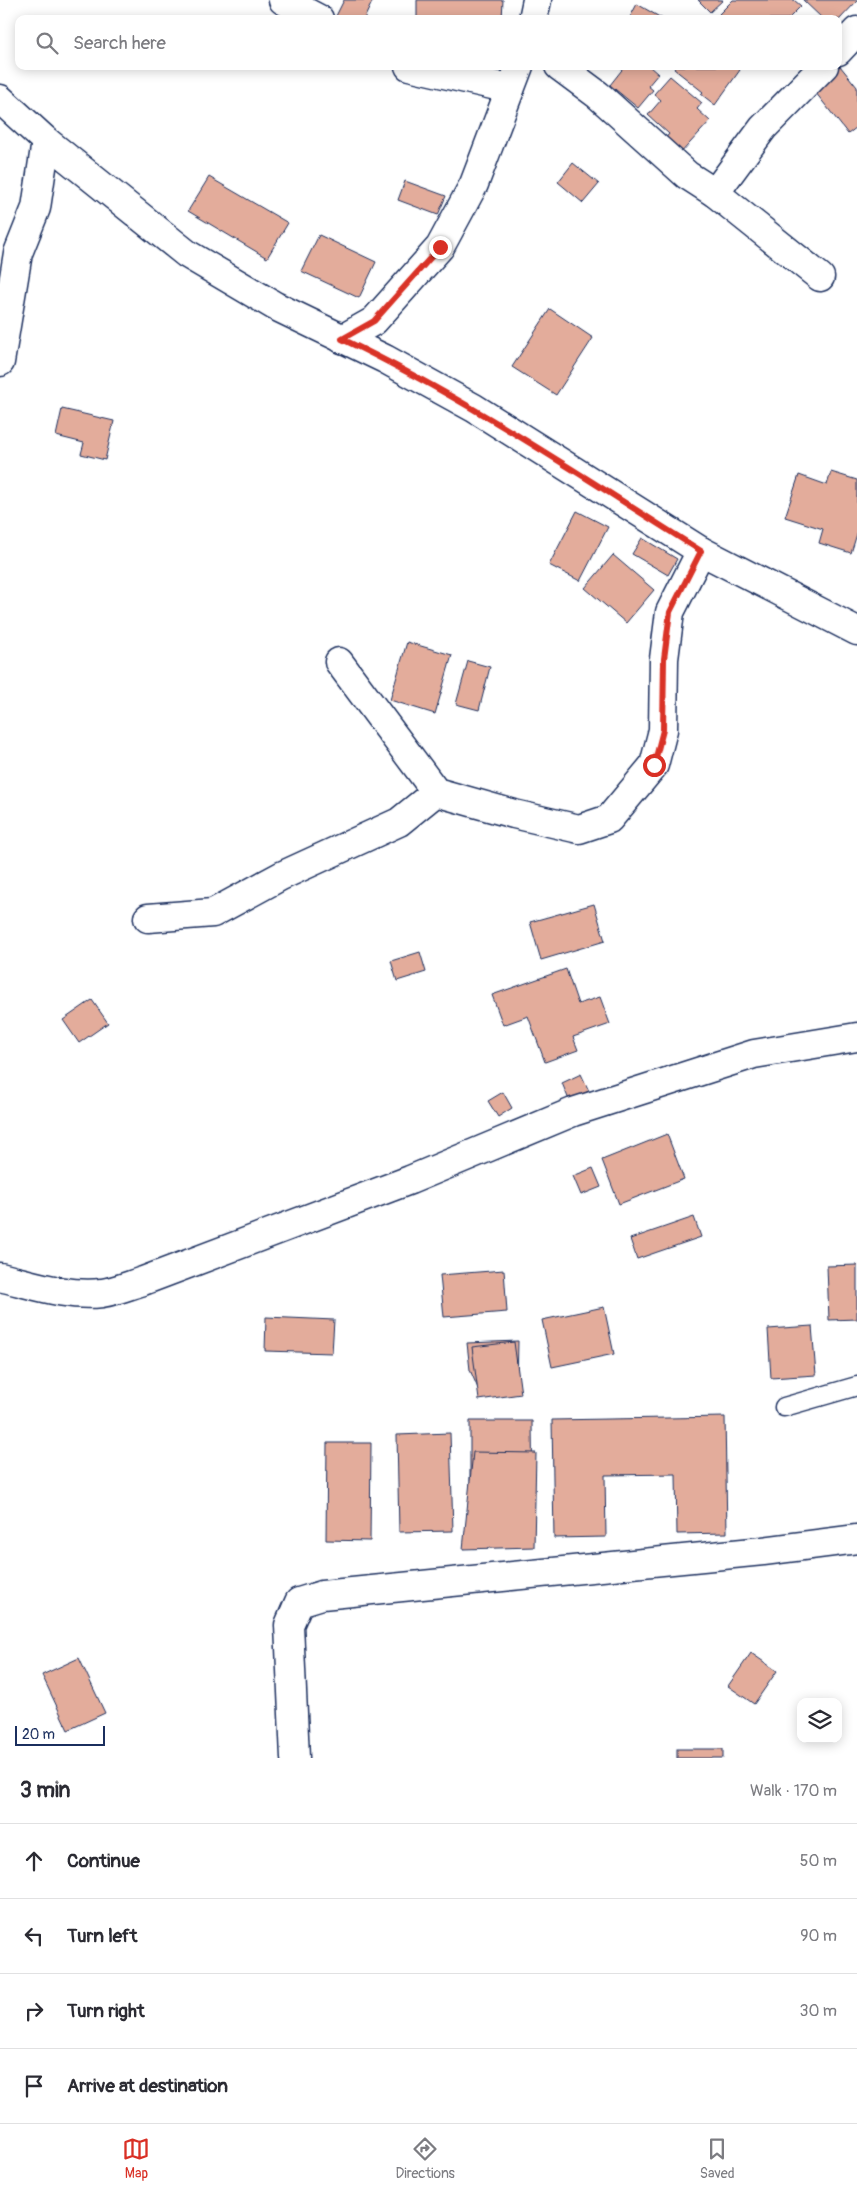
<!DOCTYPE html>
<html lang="en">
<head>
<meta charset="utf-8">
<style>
	:root { --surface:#fff; --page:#f7f7f7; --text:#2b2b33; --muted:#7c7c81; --line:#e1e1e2; --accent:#d93025 }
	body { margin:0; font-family:Pangolin,sans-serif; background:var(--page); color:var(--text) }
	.controls { position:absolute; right:15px; bottom:15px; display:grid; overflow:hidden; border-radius:10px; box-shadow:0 2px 12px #0003 }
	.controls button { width:45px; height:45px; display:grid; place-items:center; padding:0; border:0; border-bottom:1px solid var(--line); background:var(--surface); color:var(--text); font:25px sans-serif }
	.scale { position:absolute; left:15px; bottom:12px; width:90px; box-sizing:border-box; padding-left:5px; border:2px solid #1b2f5e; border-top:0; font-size:14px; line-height:18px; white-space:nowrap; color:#1b2f5e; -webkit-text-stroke:4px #fff; paint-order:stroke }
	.stop { position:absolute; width:15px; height:15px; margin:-11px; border:4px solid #d93025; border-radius:50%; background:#fff }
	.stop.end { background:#d93025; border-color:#fff; box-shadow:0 1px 5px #0008 }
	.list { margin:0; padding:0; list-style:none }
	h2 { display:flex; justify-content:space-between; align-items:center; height:65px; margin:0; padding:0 20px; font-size:21px }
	h2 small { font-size:16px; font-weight:400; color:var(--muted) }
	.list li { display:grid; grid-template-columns:32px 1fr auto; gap:15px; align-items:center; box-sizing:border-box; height:75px; padding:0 20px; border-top:1px solid var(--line) }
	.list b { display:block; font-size:19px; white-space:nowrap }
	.list em { font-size:16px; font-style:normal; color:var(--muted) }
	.icon { flex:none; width:28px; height:28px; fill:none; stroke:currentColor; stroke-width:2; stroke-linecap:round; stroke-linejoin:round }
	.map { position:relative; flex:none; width:857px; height:1758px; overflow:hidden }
	.search { position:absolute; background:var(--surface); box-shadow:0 2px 12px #0003; left:15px; right:15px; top:15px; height:55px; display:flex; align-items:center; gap:12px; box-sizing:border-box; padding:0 18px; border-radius:10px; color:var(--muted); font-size:19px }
	.sheet { height:365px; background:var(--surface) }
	nav { display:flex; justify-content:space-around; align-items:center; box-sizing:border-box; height:70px; border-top:1px solid var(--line); background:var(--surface); font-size:14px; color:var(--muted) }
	nav a { display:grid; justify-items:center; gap:2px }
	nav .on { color:var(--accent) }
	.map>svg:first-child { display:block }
</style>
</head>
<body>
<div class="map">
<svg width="857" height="1758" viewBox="0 0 857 1758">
	<rect width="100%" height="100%" fill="#fff"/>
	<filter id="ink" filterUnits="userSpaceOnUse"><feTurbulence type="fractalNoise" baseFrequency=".02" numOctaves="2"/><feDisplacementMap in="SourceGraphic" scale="10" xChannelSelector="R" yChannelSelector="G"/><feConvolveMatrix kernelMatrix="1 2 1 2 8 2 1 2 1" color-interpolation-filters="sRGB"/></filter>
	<g filter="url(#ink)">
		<g fill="#e3ac9b" stroke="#1b2f5e">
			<polygon points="344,0 373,0 364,19 335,18"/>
			<polygon points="417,0 503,0 502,19 417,19"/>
			<polygon points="698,0 723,0 710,12"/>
			<polygon points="733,0 794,0 801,6 788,19 723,19 719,14"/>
			<polygon points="803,0 857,0 857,1 838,21 838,19 823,19"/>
			<polygon points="637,4 663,19 629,19"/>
			<polygon points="625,66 649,66 658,74 648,86 653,90 638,108 610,85"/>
			<polygon points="676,66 735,66 740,70 715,105 701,94 703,92 674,69"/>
			<polygon points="840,66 857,87 857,127 848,134 812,88"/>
			<polygon points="670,76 702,103 697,109 710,121 679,155 663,141 669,134 648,115 661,100 654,94"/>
			<polygon points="573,163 599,184 583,203 558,182"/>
			<polygon points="209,177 288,223 267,258 188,211"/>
			<polygon points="405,181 446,196 438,215 398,200"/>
			<polygon points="319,235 376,262 359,298 301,271"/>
			<polygon points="550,309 593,338 556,395 512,367"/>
			<polygon points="62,409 114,421 105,460 81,454 84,443 56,436"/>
			<polygon points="831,472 857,480 857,534 851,553 819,543 823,529 785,517 799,475 827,485"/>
			<polygon points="577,511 608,527 580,581 549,565"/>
			<polygon points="642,538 677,559 668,575 632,554"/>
			<polygon points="613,555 654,590 626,623 585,588"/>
			<polygon points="407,642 452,655 435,714 390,700"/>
			<polygon points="468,661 490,667 479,710 456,704"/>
			<polygon points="594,904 605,941 541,960 530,922"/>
			<polygon points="420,952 426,972 397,981 391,961"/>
			<polygon points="566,969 578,1004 600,997 610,1024 573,1037 578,1050 545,1062 528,1016 503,1025 492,995"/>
			<polygon points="92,1000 108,1023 79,1043 63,1020"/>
			<polygon points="581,1074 589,1091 569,1100 562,1083"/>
			<polygon points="503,1092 512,1108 498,1117 488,1101"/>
			<polygon points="667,1134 684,1179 619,1204 602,1160"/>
			<polygon points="593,1168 601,1187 581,1195 573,1176"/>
			<polygon points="694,1217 701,1237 637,1259 630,1239"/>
			<polygon points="857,1265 857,1319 829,1320 827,1266"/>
			<polygon points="504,1270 507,1312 444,1317 440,1275"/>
			<polygon points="604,1307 614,1354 552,1367 542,1320"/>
			<polygon points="266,1317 334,1320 332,1353 265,1351"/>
			<polygon points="812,1326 816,1375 771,1378 768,1329"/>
			<polygon points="518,1341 517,1392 480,1393 470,1370 467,1343"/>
			<polygon points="514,1342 521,1394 479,1400 472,1347"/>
			<polygon points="725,1417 727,1533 677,1534 676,1474 605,1475 606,1537 554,1538 552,1420"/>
			<polygon points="470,1421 532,1421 533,1512 470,1512"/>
			<polygon points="450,1433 453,1531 399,1532 397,1435"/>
			<polygon points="327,1443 371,1443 370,1541 326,1540"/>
			<polygon points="473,1452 536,1453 534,1547 463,1549"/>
			<polygon points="751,1653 777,1671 754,1704 728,1686"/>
			<polygon points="79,1658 105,1713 68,1730 42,1675"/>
			<rect x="677" y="1749" width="46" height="9"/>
		</g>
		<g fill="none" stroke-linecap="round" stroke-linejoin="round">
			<g stroke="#1b2f5e" stroke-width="21">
				<polyline id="lane" points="784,1407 857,1386"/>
			</g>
			<g stroke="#1b2f5e" stroke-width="31">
				<g id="street">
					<polyline points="283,0 319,19"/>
					<polyline points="533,19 537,0"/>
					<polyline points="838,51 857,31"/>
					<polyline points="409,66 510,89"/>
					<polyline points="559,66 598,95 687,175 715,193 820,277"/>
					<polyline points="0,99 46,141 187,254 275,306 385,359 474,408 701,551 857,631"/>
					<polyline points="715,193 763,128 824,66"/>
					<polyline points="342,339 374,321 440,247 474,184 519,66"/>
					<polyline points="0,362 18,253 36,208 46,141"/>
					<polyline points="339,662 436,792 514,814 579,829 609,819 654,765 663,730 664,659 670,612 701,551"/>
					<polyline points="148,918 213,913 281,876 399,822 436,792"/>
					<path d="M0 1277C34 1285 67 1297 102 1293 116 1291 130 1285 143 1281L410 1180 573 1112 754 1054 857 1037"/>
					<polyline points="295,1758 289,1625 299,1602 322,1595 763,1551 857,1539"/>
				</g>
			</g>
			<use href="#lane" stroke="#fff" stroke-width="18"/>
			<use href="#street" stroke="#fff" stroke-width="28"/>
		</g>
	</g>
	<g fill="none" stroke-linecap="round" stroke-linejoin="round" filter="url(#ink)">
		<path stroke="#d93025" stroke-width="6" d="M440 247 374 321 342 339C468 399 583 477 701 551L670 612 664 659 663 730 654 765"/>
	</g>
</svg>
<div class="controls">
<button><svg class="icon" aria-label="layers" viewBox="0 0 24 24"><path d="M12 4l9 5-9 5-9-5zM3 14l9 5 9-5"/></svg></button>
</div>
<div class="scale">20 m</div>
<div class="stop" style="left:654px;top:765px"></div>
<div class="stop end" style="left:440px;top:247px"></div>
<div class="search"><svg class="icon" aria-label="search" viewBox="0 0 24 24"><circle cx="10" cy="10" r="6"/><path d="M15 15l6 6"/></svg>Search here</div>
</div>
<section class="sheet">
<h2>3 min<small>Walk · 170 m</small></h2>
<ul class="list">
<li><svg class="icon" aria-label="ahead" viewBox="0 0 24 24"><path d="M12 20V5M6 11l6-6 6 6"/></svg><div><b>Continue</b></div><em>50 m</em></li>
<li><svg class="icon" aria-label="left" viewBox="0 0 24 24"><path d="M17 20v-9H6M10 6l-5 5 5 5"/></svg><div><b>Turn left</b></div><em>90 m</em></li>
<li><svg class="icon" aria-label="right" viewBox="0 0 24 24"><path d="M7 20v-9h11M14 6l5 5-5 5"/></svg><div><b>Turn right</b></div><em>30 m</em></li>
<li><svg class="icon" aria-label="arrive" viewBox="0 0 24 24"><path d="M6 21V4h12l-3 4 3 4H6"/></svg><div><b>Arrive at destination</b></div></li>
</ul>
</section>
<nav>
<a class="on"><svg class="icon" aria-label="map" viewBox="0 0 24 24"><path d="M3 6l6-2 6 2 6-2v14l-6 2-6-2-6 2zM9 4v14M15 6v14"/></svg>Map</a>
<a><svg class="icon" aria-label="directions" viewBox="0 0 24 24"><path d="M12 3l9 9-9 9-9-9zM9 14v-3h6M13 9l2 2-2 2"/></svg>Directions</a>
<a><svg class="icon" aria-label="saved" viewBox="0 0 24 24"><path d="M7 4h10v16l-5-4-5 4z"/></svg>Saved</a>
</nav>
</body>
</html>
